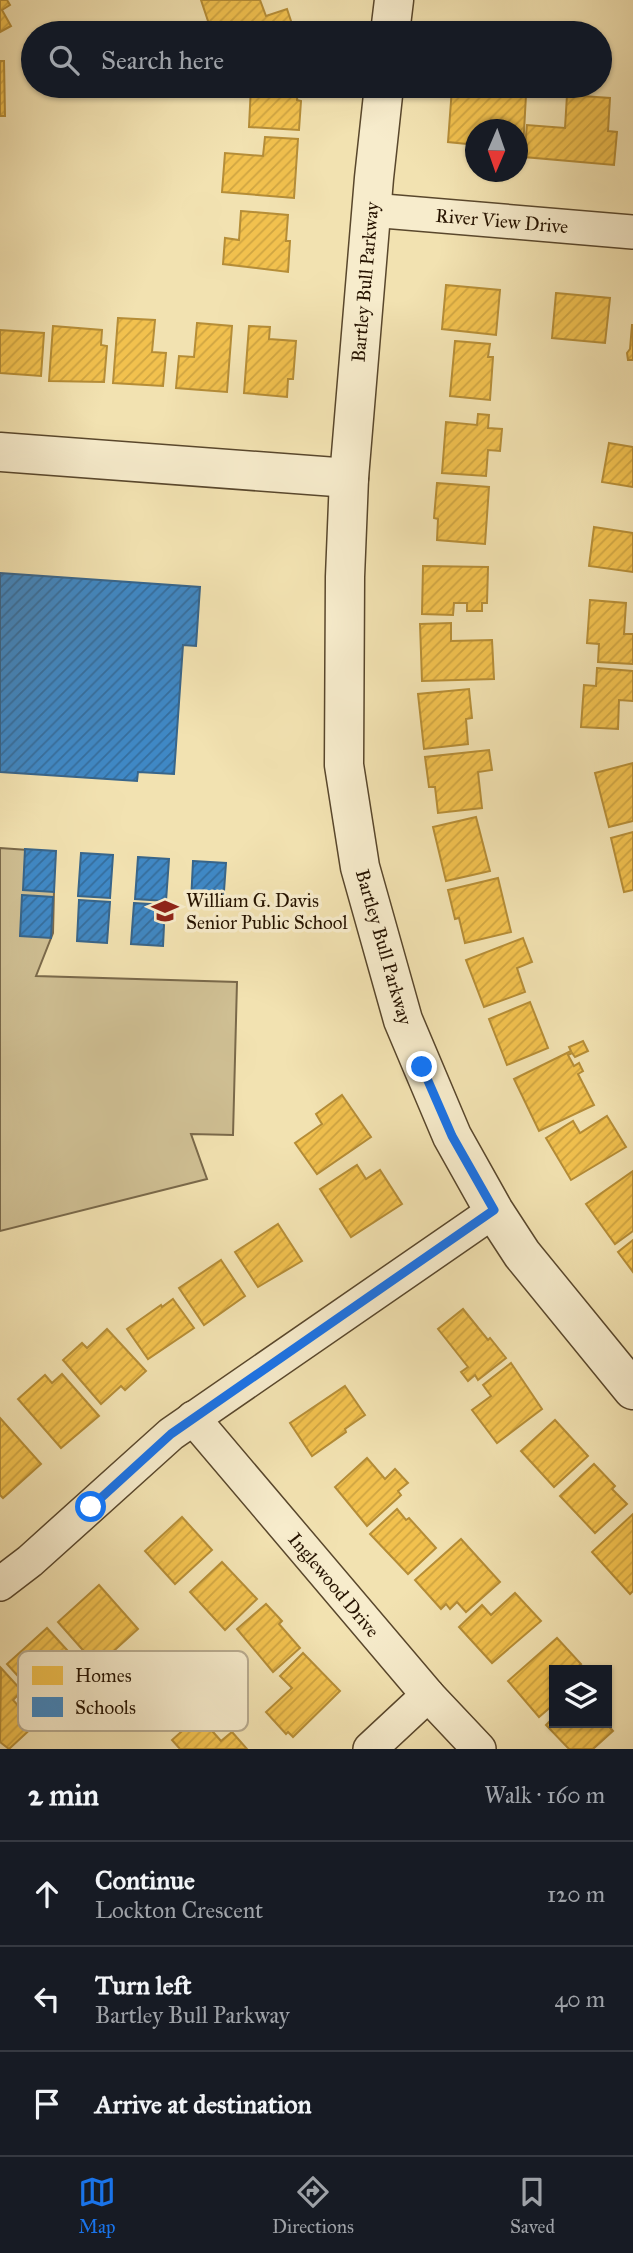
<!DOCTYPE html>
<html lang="en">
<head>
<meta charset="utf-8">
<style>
	:root { --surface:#171b24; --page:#20242c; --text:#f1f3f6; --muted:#9ea1a6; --line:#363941; --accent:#1a73e8 }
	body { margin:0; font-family:"IM FELL Great Primer",serif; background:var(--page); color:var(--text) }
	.controls { position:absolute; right:21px; bottom:21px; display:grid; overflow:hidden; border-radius:0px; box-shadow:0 2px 5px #0004 }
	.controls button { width:63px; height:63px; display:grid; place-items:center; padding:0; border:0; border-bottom:2px solid var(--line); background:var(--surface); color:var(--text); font:35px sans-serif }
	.compass { position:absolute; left:465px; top:119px; width:63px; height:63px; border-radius:50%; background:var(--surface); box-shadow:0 2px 5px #0004; rotate:182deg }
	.stop { position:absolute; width:21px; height:21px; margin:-16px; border:5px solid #1a73e8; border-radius:50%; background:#fff }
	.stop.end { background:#1a73e8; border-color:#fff; box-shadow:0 2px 7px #0008 }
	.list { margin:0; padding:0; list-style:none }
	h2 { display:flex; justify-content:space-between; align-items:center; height:91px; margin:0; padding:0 28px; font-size:30px }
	h2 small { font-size:23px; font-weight:400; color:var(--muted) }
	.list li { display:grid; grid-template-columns:46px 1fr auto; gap:21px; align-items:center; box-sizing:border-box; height:105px; padding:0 28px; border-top:2px solid var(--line) }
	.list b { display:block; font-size:26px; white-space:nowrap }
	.list p { margin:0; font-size:23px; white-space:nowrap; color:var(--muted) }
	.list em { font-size:23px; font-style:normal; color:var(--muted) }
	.icon { flex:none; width:38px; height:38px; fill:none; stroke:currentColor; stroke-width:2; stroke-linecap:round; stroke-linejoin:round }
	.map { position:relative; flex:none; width:633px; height:1749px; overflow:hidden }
	.search { position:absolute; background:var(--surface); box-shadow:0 2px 5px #0004; left:21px; right:21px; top:21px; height:77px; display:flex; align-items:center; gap:18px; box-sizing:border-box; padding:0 24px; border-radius:38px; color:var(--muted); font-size:26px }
	.sheet { height:406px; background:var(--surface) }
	nav { display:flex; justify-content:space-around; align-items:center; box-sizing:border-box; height:98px; border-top:2px solid var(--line); background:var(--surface); font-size:19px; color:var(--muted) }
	nav a { display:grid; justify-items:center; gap:4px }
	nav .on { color:var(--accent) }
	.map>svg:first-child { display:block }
</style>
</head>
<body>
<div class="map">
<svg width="633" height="1749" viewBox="0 0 633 1749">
	<defs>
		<pattern id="homes-hatch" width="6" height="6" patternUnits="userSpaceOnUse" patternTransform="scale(1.75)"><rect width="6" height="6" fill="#f2c14e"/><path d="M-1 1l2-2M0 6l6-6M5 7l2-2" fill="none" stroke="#cfa542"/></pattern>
		<pattern id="schools-hatch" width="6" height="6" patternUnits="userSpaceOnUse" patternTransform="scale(1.75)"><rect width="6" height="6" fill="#3f88c5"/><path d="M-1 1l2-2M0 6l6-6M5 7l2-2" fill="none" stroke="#356e9e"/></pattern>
	</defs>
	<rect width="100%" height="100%" fill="#f2e2b1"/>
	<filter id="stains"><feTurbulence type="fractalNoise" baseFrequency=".00286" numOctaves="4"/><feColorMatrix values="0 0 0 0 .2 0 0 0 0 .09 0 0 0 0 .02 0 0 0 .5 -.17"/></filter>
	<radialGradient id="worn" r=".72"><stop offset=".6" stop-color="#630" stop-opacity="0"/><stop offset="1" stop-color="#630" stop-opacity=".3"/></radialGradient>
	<polygon fill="#cfbf93" stroke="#7a694a" stroke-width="2" points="0,848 42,851 54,891 53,933 36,976 237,982 233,1135 191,1134 207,1179 0,1231"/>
	<g fill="url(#homes-hatch)" stroke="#b58d37" stroke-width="2">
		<polygon points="0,0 7,0 10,5 2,10 11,26 0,32"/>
		<polygon points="201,0 260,0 266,16 287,9 295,33 212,33"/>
		<polygon points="0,61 4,61 5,116 0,116"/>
		<polygon points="251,86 298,86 297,100 301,101 299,130 249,127"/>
		<polygon points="491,86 521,86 521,93 526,95 523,149 518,148 518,130 476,130 476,145 448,142 452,88 490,90"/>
		<polygon points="567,95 610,98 608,131 617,132 614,165 524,157 527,125 565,128"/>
		<polygon points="265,137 298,139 294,198 222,192 225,153 263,156"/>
		<polygon points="241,211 288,215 286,241 290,241 288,272 223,264 225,238 239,240"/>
		<polygon points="446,285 500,290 496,335 442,329"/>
		<polygon points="556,293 610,298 605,343 552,338"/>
		<polygon points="118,318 155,320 152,352 166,353 163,386 113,383"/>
		<polygon points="197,323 232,326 227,392 176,388 179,356 194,357"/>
		<polygon points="632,325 633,325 633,360 628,360 627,353 630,349"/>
		<polygon points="53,326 102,330 101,345 107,346 104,382 49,381"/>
		<polygon points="249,326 270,327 269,339 296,341 293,379 288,379 287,397 244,393"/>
		<polygon points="0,330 44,333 41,376 0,373"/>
		<polygon points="455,341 490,344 488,357 493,357 490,400 450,396"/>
		<polygon points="478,414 489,415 488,428 502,429 500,451 488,450 486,476 442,473 446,422 477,425"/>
		<polygon points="609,443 633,447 633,487 602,482"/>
		<polygon points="437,483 489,487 485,544 437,540 438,519 434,518"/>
		<polygon points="594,527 633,533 633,572 589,566"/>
		<polygon points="423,566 488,567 487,603 482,603 482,611 467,611 467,603 454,603 453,615 422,614"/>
		<polygon points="590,600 626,603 624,634 633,634 633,664 598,662 599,644 587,643"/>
		<polygon points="451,623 451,641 492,640 494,679 422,681 420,624"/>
		<polygon points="597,668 633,671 633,701 619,700 618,729 581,727 584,685 596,686"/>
		<polygon points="469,689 472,718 466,719 468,744 424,749 418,694"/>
		<polygon points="489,750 492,770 478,772 482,808 438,813 435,787 429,787 425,757"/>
		<polygon points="633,763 633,821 609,827 595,773"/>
		<polygon points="476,817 490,871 446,881 433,827"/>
		<polygon points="633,832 633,890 624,892 611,838"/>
		<polygon points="498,878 511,932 465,943 459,918 455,919 448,890"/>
		<polygon points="523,938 532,962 517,968 525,992 484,1007 466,960"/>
		<polygon points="530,1002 548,1048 507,1065 489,1019"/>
		<polygon points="583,1041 588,1051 575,1057 572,1053 568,1055 574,1066 579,1063 583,1071 578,1074 594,1105 539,1131 514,1079 571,1051 569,1047"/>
		<polygon points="342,1095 371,1137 317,1174 295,1143 322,1124 316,1114"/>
		<polygon points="607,1116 626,1147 571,1180 546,1138 573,1121 580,1133"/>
		<polygon points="357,1165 366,1179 380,1170 402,1204 351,1237 320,1189"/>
		<polygon points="633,1171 633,1231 615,1244 586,1204"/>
		<polygon points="278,1224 302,1261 258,1287 235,1252"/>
		<polygon points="633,1240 633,1272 618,1252"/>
		<polygon points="221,1260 245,1296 204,1325 179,1288"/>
		<polygon points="173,1299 194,1328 148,1359 127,1329 161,1305 162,1307"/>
		<polygon points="463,1309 488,1340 490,1338 506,1358 478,1380 475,1375 468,1381 461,1372 468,1367 438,1329"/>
		<polygon points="107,1329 146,1371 125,1390 121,1386 101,1404 63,1360 82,1343 87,1348"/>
		<polygon points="511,1363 542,1409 497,1443 472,1410 491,1396 483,1385"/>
		<polygon points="62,1374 99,1416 61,1448 18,1399 45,1375 52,1383"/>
		<polygon points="345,1386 365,1415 345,1429 346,1432 312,1456 290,1423"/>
		<polygon points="0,1418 41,1464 3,1498 0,1495"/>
		<polygon points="555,1420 588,1456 554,1487 521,1451"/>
		<polygon points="367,1458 385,1479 395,1469 408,1483 398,1491 401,1495 367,1526 335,1487"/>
		<polygon points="594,1464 615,1486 612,1489 627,1504 595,1533 560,1496"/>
		<polygon points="397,1509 406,1520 409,1518 436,1548 408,1574 370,1534"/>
		<polygon points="633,1514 633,1591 630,1594 592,1552"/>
		<polygon points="182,1517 212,1550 175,1584 145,1551"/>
		<polygon points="461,1539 500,1582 466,1612 457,1602 450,1609 446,1604 441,1609 415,1580"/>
		<polygon points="222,1562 257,1599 225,1630 190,1592"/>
		<polygon points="99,1585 138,1629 97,1666 58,1622"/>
		<polygon points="515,1593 541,1621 492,1663 459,1627 482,1605 491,1615"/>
		<polygon points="266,1604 282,1621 279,1624 300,1648 273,1672 237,1629"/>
		<polygon points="47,1628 87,1672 47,1708 7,1664"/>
		<polygon points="557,1638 581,1664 573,1670 554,1670 554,1704 539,1717 508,1681"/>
		<polygon points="303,1653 340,1691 293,1737 288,1732 286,1734 266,1712 292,1688 280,1676"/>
		<polygon points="1,1668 22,1691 13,1700 35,1725 9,1749 0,1742"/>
		<polygon points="199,1716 221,1741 232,1732 247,1749 180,1749 172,1740"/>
		<polygon points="554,1717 554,1723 606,1723 613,1731 593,1749 569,1749 546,1725"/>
	</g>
	<g fill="url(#schools-hatch)" stroke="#38658a" stroke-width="2">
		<polygon points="0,573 200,587 196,646 183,645 174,774 138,772 137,781 0,772"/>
		<polygon points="25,849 56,851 54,892 23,890"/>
		<polygon points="81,853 113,855 110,898 78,896"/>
		<polygon points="138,857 169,859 166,901 135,899"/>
		<polygon points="193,861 226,863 223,905 191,903"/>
		<polygon points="22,895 53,897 51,938 20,936"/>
		<polygon points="79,900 110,902 107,943 77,941"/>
		<polygon points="134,903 165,905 163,946 131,944"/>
	</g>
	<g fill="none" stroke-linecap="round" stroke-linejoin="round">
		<g stroke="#59472c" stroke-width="36">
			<g id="minor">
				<polyline points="371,210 633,232"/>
				<polyline points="193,1418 428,1695 479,1749"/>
				<polyline points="0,1584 30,1561 171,1434 494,1211"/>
				<polyline points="370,1749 428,1695"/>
			</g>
		</g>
		<g stroke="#59472c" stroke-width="41">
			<g id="tertiary">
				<polyline points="390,33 394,0"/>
				<polyline points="384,86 374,178 349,478 345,577 344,765 360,867 403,1020 452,1136 494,1211 522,1254 633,1390"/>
				<polyline points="0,452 349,478"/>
			</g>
		</g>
		<use href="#minor" stroke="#f7eccc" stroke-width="33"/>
		<use href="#tertiary" stroke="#f7eccc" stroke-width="38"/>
	</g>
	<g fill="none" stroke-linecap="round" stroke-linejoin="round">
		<polyline stroke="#1a73e8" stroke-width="9" points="91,1507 171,1434 494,1210 452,1136 422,1067"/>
	</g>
	<defs>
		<g id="school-bare" transform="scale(2.1)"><path d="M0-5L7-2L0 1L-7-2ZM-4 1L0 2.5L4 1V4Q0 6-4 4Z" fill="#8f2418" stroke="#f7eccc" stroke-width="2.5" paint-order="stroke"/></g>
	</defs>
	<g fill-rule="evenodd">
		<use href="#school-bare" x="165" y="911"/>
	</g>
	<g text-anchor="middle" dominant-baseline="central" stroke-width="7" stroke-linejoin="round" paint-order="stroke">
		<g font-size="19" fill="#261300" stroke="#f7eccc">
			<text transform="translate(502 221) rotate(5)">River View Drive</text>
			<text transform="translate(365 282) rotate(-85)">Bartley Bull Parkway</text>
			<text transform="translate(384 947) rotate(74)">Bartley Bull Parkway</text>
			<text transform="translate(334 1585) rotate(50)">Inglewood Drive</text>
		</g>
		<g font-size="19" fill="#261300" stroke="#f7eccc" text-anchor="start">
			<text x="186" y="900">William G. Davis<tspan x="186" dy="22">Senior Public School</tspan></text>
		</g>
	</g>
	<rect x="18" y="1651" width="230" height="80" rx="10" fill="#f7eccc" stroke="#b8ab8f" stroke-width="2"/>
	<rect x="32" y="1666" width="31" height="19" fill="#f2c14e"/>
	<rect x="32" y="1697" width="31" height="20" fill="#3f88c5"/>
	<g font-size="19" fill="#261300">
		<text x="75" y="1682">Homes</text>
		<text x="75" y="1714">Schools</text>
	</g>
	<rect width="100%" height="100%" filter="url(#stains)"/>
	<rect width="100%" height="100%" fill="url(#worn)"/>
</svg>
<div class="controls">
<button><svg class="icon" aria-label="layers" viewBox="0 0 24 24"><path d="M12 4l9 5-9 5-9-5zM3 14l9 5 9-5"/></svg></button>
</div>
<svg class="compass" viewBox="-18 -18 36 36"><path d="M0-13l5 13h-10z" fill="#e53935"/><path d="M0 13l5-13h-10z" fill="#9ea1a6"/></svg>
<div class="stop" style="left:91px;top:1507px"></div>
<div class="stop end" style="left:422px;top:1067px"></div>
<div class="search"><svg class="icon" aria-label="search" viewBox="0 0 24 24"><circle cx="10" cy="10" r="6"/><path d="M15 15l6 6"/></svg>Search here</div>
</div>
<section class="sheet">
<h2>2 min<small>Walk · 160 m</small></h2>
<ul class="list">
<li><svg class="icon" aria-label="ahead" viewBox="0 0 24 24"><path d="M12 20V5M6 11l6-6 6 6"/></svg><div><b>Continue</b><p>Lockton Crescent</p></div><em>120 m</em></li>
<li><svg class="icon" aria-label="left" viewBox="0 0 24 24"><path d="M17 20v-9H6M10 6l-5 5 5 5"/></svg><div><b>Turn left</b><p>Bartley Bull Parkway</p></div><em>40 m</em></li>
<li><svg class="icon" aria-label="arrive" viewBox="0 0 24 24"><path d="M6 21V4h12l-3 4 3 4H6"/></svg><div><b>Arrive at destination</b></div></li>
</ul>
</section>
<nav>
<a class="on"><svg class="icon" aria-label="map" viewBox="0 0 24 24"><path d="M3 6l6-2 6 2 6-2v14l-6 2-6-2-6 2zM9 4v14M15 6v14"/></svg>Map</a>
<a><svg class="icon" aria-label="directions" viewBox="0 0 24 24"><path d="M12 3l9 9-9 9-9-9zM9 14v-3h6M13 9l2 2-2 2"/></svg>Directions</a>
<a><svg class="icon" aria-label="saved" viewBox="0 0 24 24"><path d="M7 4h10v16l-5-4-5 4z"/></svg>Saved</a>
</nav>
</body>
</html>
